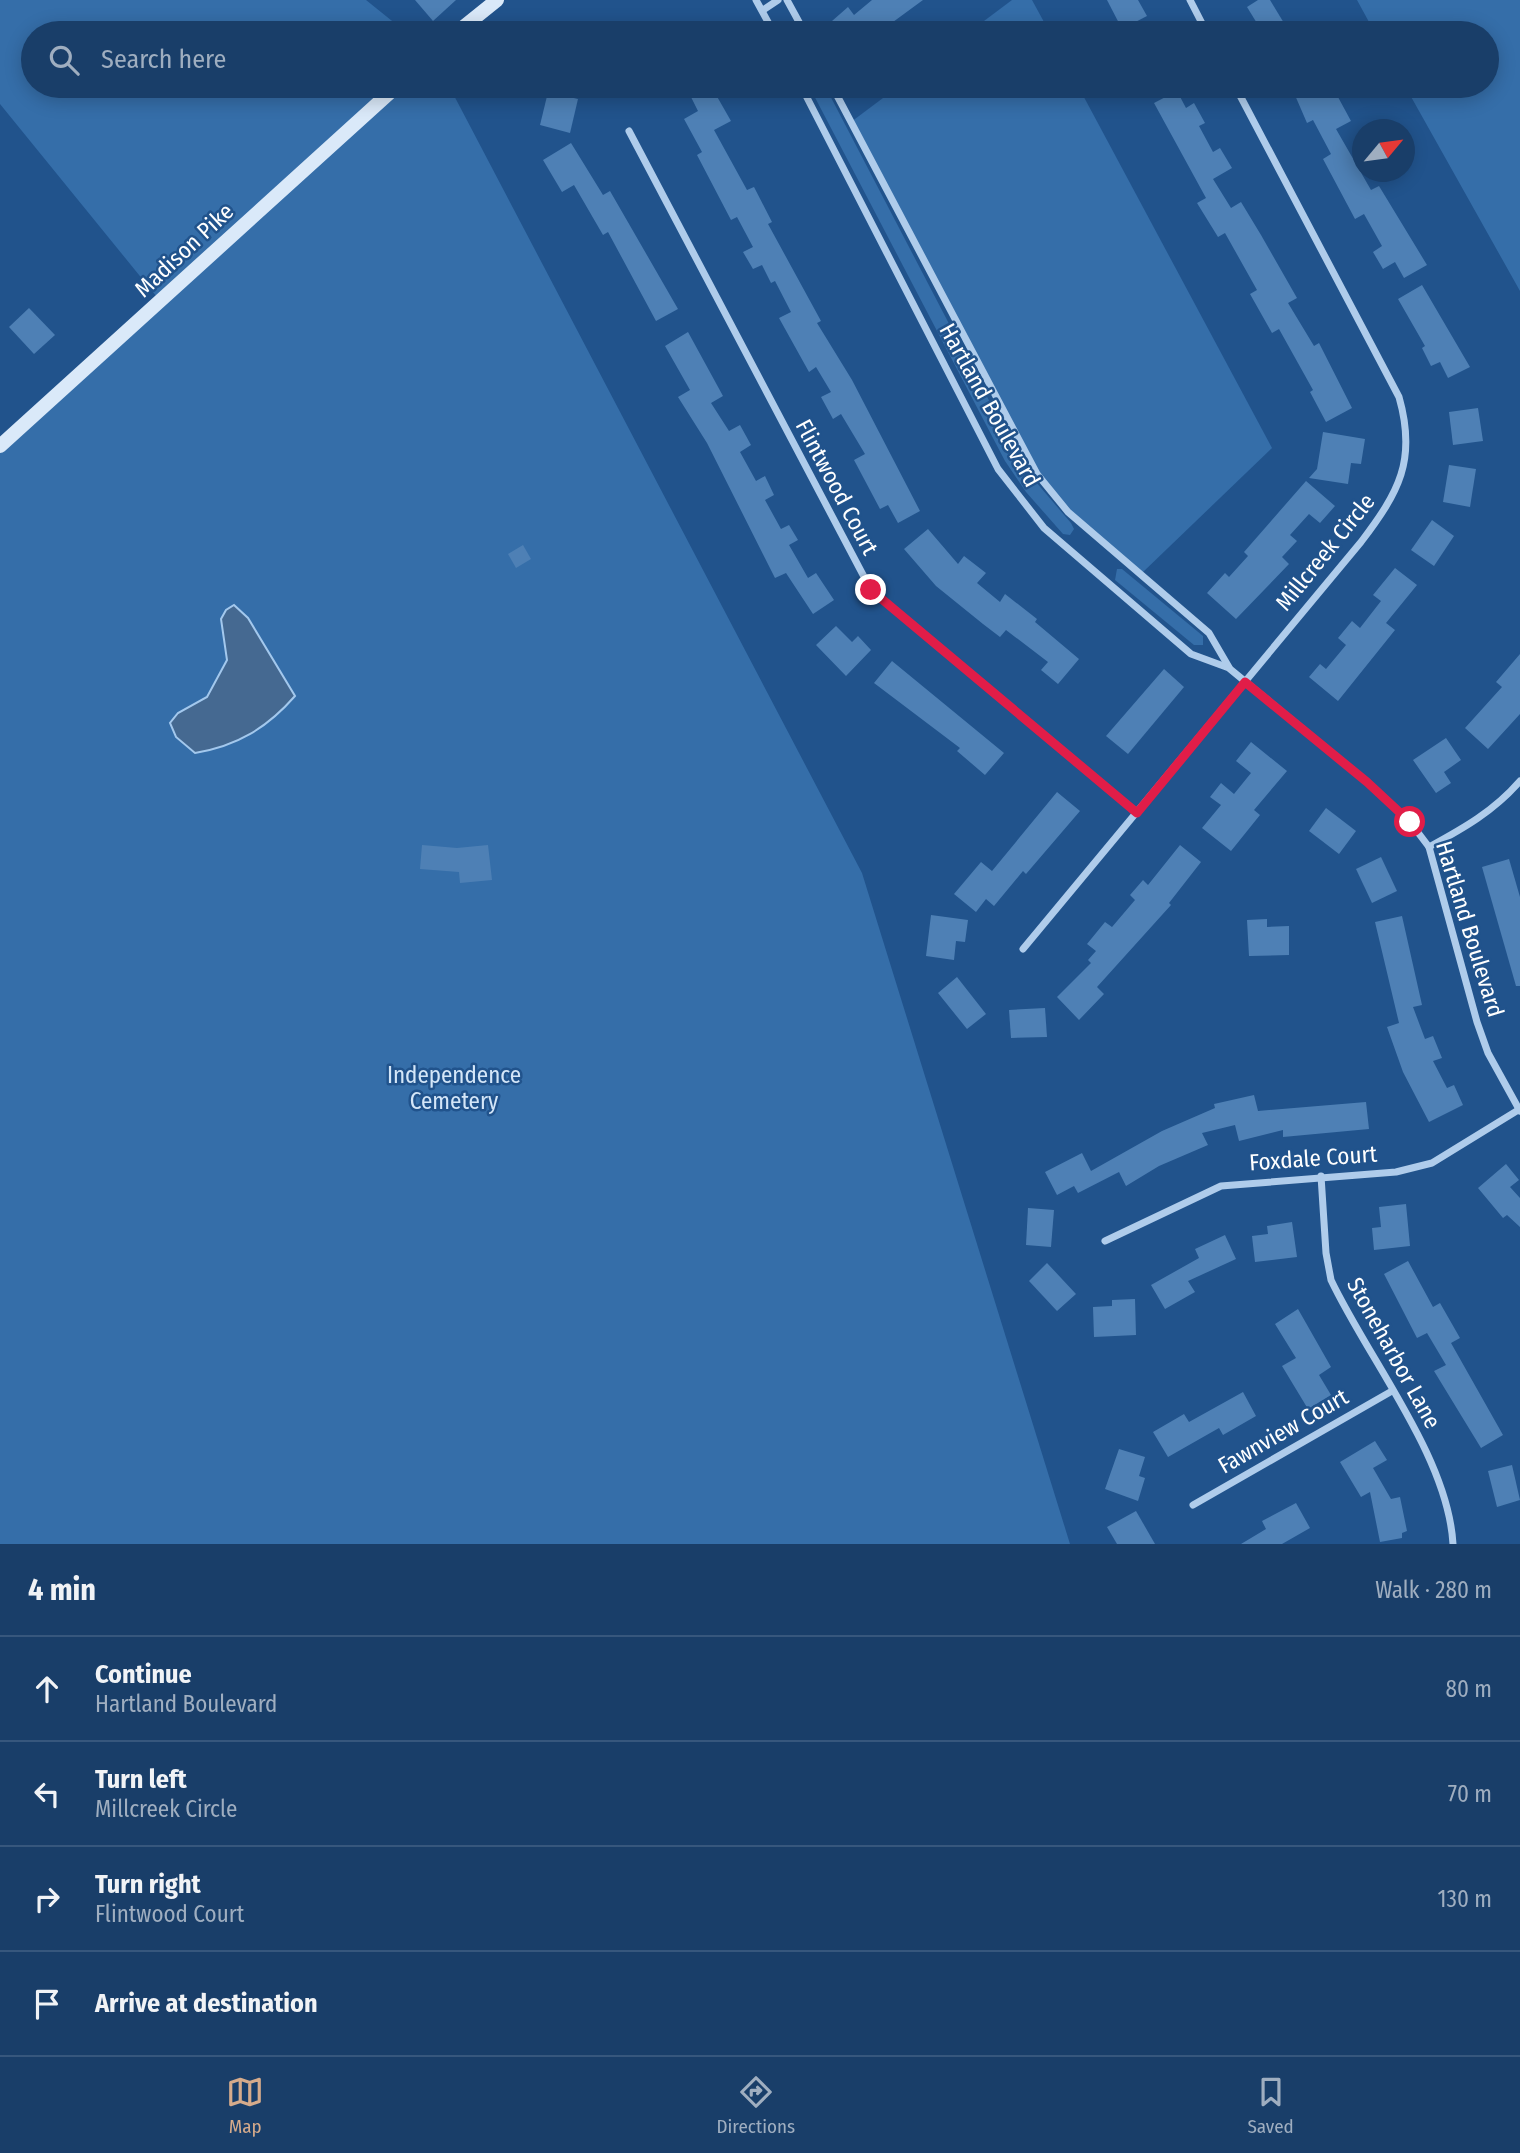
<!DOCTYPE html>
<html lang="en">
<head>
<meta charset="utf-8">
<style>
	:root { --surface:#193e69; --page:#22456f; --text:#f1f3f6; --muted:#9faec0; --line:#37577d; --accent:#d6ab8b }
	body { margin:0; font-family:"Fira Sans Condensed",sans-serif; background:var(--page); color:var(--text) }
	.compass { position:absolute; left:1352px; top:119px; width:63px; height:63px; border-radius:50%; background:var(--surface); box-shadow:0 4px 18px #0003; rotate:61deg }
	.stop { position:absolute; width:21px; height:21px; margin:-16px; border:5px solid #e11d48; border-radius:50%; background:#fff }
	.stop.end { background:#e11d48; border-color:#fff; box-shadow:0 2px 7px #0008 }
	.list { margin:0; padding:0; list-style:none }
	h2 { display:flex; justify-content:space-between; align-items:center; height:91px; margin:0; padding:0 28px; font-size:30px }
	h2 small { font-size:23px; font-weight:400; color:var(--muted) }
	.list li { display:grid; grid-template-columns:46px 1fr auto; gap:21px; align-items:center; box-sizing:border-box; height:105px; padding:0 28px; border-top:2px solid var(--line) }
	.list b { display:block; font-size:26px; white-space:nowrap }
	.list p { margin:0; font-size:23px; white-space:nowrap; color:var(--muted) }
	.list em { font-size:23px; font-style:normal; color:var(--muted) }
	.icon { flex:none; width:38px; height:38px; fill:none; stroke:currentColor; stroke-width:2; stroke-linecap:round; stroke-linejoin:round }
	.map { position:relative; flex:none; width:1520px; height:1544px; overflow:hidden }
	.search { position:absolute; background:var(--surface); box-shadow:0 4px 18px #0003; left:21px; right:21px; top:21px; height:77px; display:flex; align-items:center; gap:18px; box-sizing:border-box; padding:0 24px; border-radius:38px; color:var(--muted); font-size:26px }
	.sheet { height:511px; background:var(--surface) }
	nav { display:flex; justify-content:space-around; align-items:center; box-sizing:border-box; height:98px; border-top:2px solid var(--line); background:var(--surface); font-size:19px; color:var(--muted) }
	nav a { display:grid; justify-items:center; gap:4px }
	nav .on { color:var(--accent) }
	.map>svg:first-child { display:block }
</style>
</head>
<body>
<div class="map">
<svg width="1520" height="1544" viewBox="0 0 1520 1544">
	<rect width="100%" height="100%" fill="#21538c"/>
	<g fill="#356ea9">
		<polygon points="0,0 366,0 407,33 33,33 33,86 449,86 862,873 1070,1544 0,1544 0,446 161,302 0,104"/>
		<polygon points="1012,0 1032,0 1050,33 968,33"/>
		<polygon points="1357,0 1520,0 1520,291 1405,86 1487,86 1487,33 1375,33"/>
		<polygon points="809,86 825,86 1006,433 1036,482 1071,523 1074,529 1070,535 1063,534 1026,492 1005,461"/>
		<polygon points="899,86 1078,86 1272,448 1142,573 1068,512 1037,474 851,122"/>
		<polygon points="1117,569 1122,569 1203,636 1203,645 1194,645 1115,580"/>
	</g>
	<path fill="#456991" stroke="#a3c8ed" stroke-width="2" d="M234 605 248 618 295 696C267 728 237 746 195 753L176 737 170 723 178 713 207 697 227 660 221 619 226 610Z"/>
	<g fill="#4e80b5">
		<polygon points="415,0 456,0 433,21"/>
		<polygon points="872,0 923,0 878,33 842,33 832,21 848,7 854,15"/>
		<polygon points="1107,0 1138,0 1147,16 1122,29"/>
		<polygon points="1258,0 1270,0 1290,33 1263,33 1247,7"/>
		<polygon points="711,86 731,121 714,130 747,190 754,187 772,222 768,224 821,321 817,323 852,380 920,511 898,523 888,505 880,509 871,492 854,460 865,454 841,414 833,419 821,397 831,392 816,367 809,372 779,318 791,312 775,281 771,283 762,265 753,269 743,252 753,247 737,217 731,220 697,155 702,152 684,119 698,111 691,97"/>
		<polygon points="1291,86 1332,86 1351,121 1336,129 1371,190 1379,186 1427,265 1404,278 1395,262 1383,269 1373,252 1382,246 1364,214 1355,219 1323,159 1331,154 1313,120 1307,123"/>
		<polygon points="1177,91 1186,108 1194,103 1205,123 1199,126 1213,152 1220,148 1232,168 1213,179 1231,208 1241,202 1261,235 1297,298 1288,303 1314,346 1319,343 1352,408 1326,422 1310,392 1313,390 1279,329 1272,333 1250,294 1257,290 1225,233 1218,237 1197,203 1206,198 1154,103"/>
		<polygon points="548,92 578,99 570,133 540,125"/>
		<polygon points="571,143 603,195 610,191 678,309 656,321 608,232 603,235 574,185 562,192 543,160"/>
		<polygon points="1422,285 1470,367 1448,378 1440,362 1431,366 1422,348 1425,346 1398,299"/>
		<polygon points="29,308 55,335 34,354 9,327"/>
		<polygon points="688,332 723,396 711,403 729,431 740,425 751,445 740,452 756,481 765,476 774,495 765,500 781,529 789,525 798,540 789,545 808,578 816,573 834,600 813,614 786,573 775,578 707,443 678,397 690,390 665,346"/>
		<polygon points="1478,408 1483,441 1453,445 1449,412"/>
		<polygon points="1323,432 1365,439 1361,464 1351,463 1348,484 1309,478 1317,469"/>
		<polygon points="1449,465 1476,469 1470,507 1443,502"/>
		<polygon points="1306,481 1335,506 1320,523 1309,514 1290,535 1297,541 1282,557 1289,564 1236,619 1207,593 1225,573 1229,577 1248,556 1244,552"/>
		<polygon points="1432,520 1454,536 1434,566 1411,550"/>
		<polygon points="928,529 958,564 964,556 986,573 977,583 1000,602 1005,594 1037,619 1035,622 1079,659 1058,684 1041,670 1048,662 1006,630 1000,637 983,624 936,586 904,549"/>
		<polygon points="523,545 531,559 516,568 508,554"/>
		<polygon points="1395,568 1417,585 1386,623 1395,630 1338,701 1309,677 1320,664 1326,669 1346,645 1338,638 1352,621 1360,628 1381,601 1373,595"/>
		<polygon points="836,626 852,642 858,636 871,650 846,676 816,645"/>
		<polygon points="1520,654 1520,714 1488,749 1465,728 1502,687 1496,682"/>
		<polygon points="892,661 1004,753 985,775 957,751 960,748 874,683"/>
		<polygon points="1164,669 1184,687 1128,754 1106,736"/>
		<polygon points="1446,738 1461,760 1444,772 1451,783 1436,793 1413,760"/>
		<polygon points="1251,742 1287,771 1254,810 1260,815 1231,851 1202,828 1221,805 1210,797 1221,783 1234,794 1251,773 1236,761"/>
		<polygon points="1057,792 1080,811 1026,874 1023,871 994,906 986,899 976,912 954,894 981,862 992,871"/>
		<polygon points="1326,808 1356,831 1339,854 1309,831"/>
		<polygon points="422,845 457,848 488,845 492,880 460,883 459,872 420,869"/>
		<polygon points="1180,845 1201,862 1169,903 1171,905 1097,987 1104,994 1079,1020 1057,997 1091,963 1088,960 1096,951 1087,944 1105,922 1112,927 1135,900 1130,895 1143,880 1148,885"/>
		<polygon points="1381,857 1397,891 1372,903 1356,869"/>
		<polygon points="1509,859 1520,897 1520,986 1516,986 1482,867"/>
		<polygon points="931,915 968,920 965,942 956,941 954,960 926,956"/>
		<polygon points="1402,916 1422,1005 1413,1007 1425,1039 1433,1036 1442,1058 1433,1061 1447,1088 1454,1085 1463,1105 1429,1122 1403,1072 1387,1027 1399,1023 1375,922"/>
		<polygon points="1267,919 1267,927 1289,926 1289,955 1249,956 1247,920"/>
		<polygon points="957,977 986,1014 967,1029 938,993"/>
		<polygon points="1045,1008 1047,1037 1011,1038 1009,1010"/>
		<polygon points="1254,1095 1258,1111 1366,1102 1369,1129 1283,1137 1283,1130 1239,1141 1235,1125 1202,1133 1208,1145 1159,1166 1126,1186 1119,1172 1078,1193 1074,1186 1057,1195 1045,1172 1082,1153 1091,1171 1162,1131 1215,1108 1214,1104"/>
		<polygon points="1506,1164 1519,1180 1510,1187 1520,1198 1520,1227 1507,1215 1503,1218 1478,1188"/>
		<polygon points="1406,1204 1410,1246 1374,1250 1372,1228 1381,1227 1379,1207"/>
		<polygon points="1028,1208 1054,1210 1051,1247 1026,1245"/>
		<polygon points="1292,1222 1297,1257 1255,1262 1252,1236 1268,1234 1267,1226"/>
		<polygon points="1225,1235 1236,1259 1188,1281 1195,1292 1165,1309 1151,1285 1199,1258 1195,1249"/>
		<polygon points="1408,1261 1433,1307 1440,1303 1460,1338 1451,1343 1503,1435 1481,1448 1434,1371 1446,1365 1427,1333 1417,1338 1384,1274"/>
		<polygon points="1047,1263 1076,1294 1057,1311 1029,1281"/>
		<polygon points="1135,1299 1136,1335 1094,1337 1093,1307 1112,1306 1112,1300"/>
		<polygon points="1298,1309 1331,1367 1319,1375 1331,1395 1308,1409 1282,1366 1296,1358 1275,1324"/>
		<polygon points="1243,1392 1256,1416 1223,1435 1219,1428 1168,1457 1153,1432 1184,1414 1189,1422"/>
		<polygon points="1375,1441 1387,1460 1373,1468 1391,1499 1400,1497 1407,1531 1402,1533 1402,1538 1380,1542 1370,1492 1361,1497 1340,1462"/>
		<polygon points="1119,1449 1145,1457 1139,1476 1145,1478 1138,1501 1105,1489"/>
		<polygon points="1512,1465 1520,1500 1497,1507 1488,1471"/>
		<polygon points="1296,1503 1310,1528 1282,1544 1241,1544 1266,1529 1262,1521"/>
		<polygon points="1136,1511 1155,1544 1117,1544 1107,1527"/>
	</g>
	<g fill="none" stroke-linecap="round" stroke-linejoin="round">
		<g stroke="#afcceb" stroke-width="7">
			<polyline points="756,0 774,33"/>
			<polyline points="787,0 805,33"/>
			<polyline points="1190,0 1207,33"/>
			<polyline points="763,10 778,0"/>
			<polyline points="801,86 998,469 1044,528 1191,654 1229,668"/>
			<polyline points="832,86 1037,474 1068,512 1209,633 1230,669 1367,782 1410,822 1429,847 1477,1022 1488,1053 1520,1111"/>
			<polyline points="629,131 871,590 1137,813"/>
			<path d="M1429 847C1464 828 1494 811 1520 781"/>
			<path d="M1023 949 1361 542C1399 492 1417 460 1399 397L1235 86"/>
			<path d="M1321 1176 1326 1253 1331 1280C1369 1360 1448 1457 1453 1544"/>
			<polyline points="1105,1241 1221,1186 1396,1172 1432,1163 1520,1109"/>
			<polyline points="1193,1505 1392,1391"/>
		</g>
		<g stroke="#dae9f9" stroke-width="14">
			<polyline points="456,33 497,0"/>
			<polyline points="0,446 397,86"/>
		</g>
	</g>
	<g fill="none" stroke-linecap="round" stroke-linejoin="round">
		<polyline stroke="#e11d48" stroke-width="9" points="871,590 1137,813 1245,682 1367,782 1410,822"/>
	</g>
	<g text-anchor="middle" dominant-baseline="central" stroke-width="5" stroke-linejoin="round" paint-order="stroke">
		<g font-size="23" fill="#fff" stroke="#21538c">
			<text transform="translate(184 250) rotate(-43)">Madison Pike</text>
			<text transform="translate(990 405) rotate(61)">Hartland Boulevard</text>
			<text transform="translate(837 487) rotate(62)">Flintwood Court</text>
			<text transform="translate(1325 552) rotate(-51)">Millcreek Circle</text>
			<text transform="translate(1470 929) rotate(73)">Hartland Boulevard</text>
			<text transform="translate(1313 1158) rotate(-4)">Foxdale Court</text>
			<text transform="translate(1394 1353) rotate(61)">Stoneharbor Lane</text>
			<text transform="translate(1283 1431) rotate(-30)">Fawnview Court</text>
		</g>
		<g font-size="23" fill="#d4e6f8" stroke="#21538c">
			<text x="454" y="1075">Independence<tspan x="454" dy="26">Cemetery</tspan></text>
		</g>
	</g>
</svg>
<svg class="compass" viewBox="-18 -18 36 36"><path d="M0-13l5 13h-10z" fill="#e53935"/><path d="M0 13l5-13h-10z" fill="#9faec0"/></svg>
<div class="stop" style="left:1410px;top:822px"></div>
<div class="stop end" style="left:871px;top:590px"></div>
<div class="search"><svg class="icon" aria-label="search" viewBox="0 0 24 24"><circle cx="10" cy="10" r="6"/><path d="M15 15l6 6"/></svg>Search here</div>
</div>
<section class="sheet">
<h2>4 min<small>Walk · 280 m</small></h2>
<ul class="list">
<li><svg class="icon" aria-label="ahead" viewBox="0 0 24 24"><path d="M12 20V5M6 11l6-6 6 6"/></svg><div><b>Continue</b><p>Hartland Boulevard</p></div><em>80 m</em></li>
<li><svg class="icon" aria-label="left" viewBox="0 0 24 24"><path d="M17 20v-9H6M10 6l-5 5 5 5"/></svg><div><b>Turn left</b><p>Millcreek Circle</p></div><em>70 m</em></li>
<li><svg class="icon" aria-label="right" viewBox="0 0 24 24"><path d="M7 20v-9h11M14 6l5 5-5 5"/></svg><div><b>Turn right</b><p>Flintwood Court</p></div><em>130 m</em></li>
<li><svg class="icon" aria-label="arrive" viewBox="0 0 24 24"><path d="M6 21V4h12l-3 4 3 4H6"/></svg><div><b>Arrive at destination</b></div></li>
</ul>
</section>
<nav>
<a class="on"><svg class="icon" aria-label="map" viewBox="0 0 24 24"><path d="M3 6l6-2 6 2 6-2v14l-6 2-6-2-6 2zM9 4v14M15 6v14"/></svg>Map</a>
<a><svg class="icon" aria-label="directions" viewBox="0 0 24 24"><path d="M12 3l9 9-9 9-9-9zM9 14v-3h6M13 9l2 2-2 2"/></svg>Directions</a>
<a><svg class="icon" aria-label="saved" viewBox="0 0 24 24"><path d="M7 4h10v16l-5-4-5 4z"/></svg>Saved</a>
</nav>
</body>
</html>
